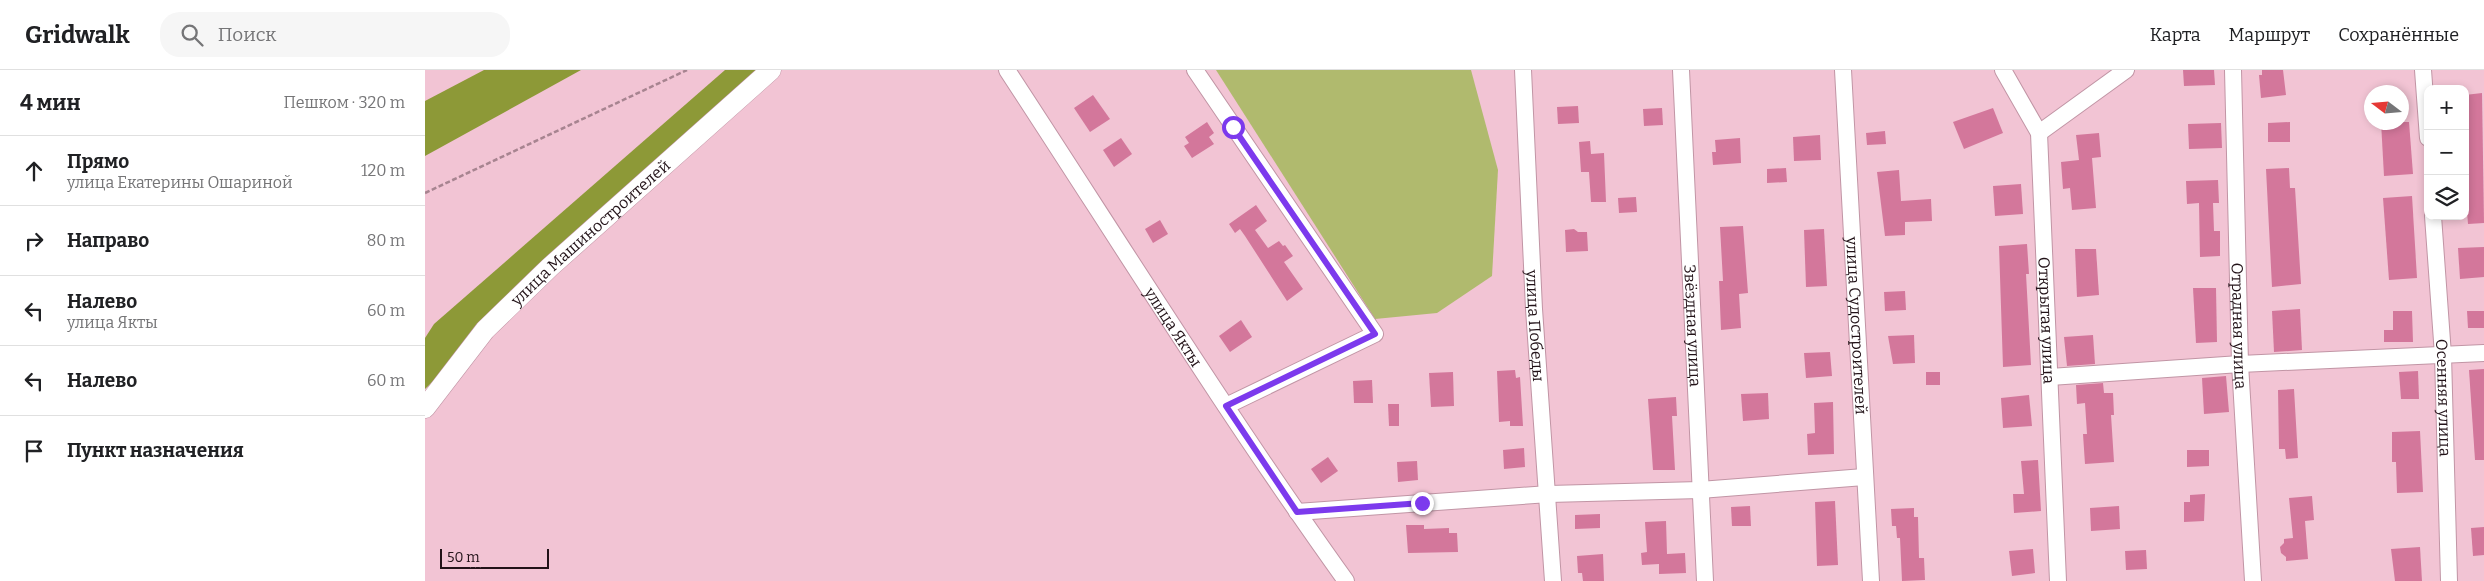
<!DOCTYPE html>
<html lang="ru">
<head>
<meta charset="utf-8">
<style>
	:root { --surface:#fff; --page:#f6f6f6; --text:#202124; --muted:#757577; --line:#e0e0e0 }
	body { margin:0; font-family:Bitter,serif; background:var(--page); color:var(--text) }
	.controls { position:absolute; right:15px; top:15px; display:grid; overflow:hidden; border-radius:10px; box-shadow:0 2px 8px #0003 }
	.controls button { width:45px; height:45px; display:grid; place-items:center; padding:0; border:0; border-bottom:1px solid var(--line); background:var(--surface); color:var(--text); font:25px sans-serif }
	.compass { position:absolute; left:1939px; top:15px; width:45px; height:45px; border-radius:50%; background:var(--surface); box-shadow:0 2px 8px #0003; rotate:286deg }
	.scale { position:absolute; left:15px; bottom:12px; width:109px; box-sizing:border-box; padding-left:5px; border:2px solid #221218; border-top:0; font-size:14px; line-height:18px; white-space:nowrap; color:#221218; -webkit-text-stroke:4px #f2c4d4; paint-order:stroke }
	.stop { position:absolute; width:15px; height:15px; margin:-11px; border:4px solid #7c3aed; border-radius:50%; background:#fff }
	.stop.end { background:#7c3aed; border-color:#fff; box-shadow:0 1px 5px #0008 }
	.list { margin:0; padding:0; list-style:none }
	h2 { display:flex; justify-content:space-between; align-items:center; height:65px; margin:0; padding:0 20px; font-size:21px }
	h2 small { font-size:16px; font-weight:400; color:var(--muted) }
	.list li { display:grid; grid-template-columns:32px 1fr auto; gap:15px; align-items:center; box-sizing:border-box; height:70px; padding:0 20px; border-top:1px solid var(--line) }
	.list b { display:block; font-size:19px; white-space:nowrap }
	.list p { margin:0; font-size:16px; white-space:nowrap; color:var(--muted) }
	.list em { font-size:16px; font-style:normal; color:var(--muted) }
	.icon { flex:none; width:28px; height:28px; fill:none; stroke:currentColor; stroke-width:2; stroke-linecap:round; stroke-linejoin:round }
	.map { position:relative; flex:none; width:2059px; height:511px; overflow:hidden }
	header { display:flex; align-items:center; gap:30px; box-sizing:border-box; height:70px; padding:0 25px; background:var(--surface); border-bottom:1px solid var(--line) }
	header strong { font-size:24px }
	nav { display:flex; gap:28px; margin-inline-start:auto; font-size:18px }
	.search { width:350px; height:45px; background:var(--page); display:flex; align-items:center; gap:12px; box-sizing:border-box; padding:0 18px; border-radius:20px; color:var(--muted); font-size:19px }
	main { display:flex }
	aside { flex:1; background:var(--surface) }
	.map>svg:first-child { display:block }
</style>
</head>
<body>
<header>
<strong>Gridwalk</strong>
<div class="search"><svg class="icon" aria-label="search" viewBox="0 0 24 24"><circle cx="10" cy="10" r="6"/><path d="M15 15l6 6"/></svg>Поиск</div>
<nav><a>Карта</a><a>Маршрут</a><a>Сохранённые</a></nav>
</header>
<main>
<aside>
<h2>4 мин<small>Пешком · 320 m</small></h2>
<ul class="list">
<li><svg class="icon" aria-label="ahead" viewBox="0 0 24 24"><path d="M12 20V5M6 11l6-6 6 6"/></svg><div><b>Прямо</b><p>улица Екатерины Ошариной</p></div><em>120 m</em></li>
<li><svg class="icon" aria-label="right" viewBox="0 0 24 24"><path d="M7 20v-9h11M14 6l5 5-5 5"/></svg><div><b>Направо</b></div><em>80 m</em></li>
<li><svg class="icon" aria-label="left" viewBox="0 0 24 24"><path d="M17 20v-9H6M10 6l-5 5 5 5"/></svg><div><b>Налево</b><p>улица Якты</p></div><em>60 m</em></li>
<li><svg class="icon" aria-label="left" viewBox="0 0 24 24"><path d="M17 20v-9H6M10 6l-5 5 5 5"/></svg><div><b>Налево</b></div><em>60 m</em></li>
<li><svg class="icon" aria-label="arrive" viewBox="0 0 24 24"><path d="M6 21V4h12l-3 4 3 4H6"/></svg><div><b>Пункт назначения</b></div></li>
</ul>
</aside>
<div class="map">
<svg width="2059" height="511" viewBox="0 0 2059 511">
	<rect width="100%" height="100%" fill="#f2c4d4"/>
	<polygon fill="#b0ba6e" points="791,0 1046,0 1073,100 1067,206 1012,243 950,249"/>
	<g fill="#8d9937">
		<polygon points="59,0 156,0 0,86 0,31"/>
		<polygon points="300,0 336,0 0,319 0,268 9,254"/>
	</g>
	<g fill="#d3779b">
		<polygon points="1758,0 1789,0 1790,15 1759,16"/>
		<polygon points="1837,0 1858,0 1861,25 1836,28 1834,5 1837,5"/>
		<polygon points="2057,23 2059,153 2043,154 2040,116 2040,25"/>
		<polygon points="668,25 685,49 665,62 649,38"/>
		<polygon points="1153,36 1154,53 1133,54 1132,37"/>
		<polygon points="1237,38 1238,55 1219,56 1218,39"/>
		<polygon points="1568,38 1578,63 1539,79 1528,52"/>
		<polygon points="782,52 789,63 784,67 789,74 767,88 759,76 764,73 760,67"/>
		<polygon points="1865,52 1865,72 1843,72 1843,53"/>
		<polygon points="1956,52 1984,52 1988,104 1959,106"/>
		<polygon points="1796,53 1797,78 1764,79 1763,54"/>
		<polygon points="1460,61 1461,74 1442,75 1441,63"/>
		<polygon points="1674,63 1676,87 1667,88 1671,138 1647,140 1645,118 1638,119 1636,92 1654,90 1651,65"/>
		<polygon points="1395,65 1396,90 1369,91 1368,67"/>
		<polygon points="696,68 707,84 689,97 678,80"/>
		<polygon points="1315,68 1316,93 1288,95 1287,82 1291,82 1290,70"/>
		<polygon points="1165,71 1166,84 1179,83 1181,132 1166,132 1164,102 1156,102 1154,72"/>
		<polygon points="1361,98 1362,112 1342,113 1342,99"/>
		<polygon points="1864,98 1865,118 1870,118 1876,214 1847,217 1841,99"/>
		<polygon points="1474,100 1476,131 1506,129 1507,151 1480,152 1480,165 1460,166 1452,102"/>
		<polygon points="1793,110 1794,133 1788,133 1789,161 1795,161 1795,186 1775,187 1774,133 1762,134 1761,111"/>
		<polygon points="1596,114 1598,144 1570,146 1568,116"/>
		<polygon points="1987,126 1992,208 1964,210 1958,128"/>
		<polygon points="1211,127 1212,142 1194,143 1193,128"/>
		<polygon points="831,135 842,151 830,160 843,178 854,171 858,176 860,175 868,186 859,192 878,219 862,231 820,166 815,159 810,163 804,154"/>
		<polygon points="735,150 743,164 728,173 720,159"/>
		<polygon points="1318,156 1323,223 1314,224 1316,258 1296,260 1294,211 1298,211 1295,157"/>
		<polygon points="1149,159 1153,162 1162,162 1163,181 1141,182 1140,160"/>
		<polygon points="1399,159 1402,216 1381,217 1379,160"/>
		<polygon points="1602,174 1604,204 1601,204 1606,295 1578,297 1574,176"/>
		<polygon points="2059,177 2059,207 2035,209 2033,178"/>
		<polygon points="1650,179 1671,179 1674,225 1652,227"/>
		<polygon points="1768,218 1791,218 1792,272 1771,273"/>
		<polygon points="1480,221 1481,240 1460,241 1459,222"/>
		<polygon points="1875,239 1877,280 1849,282 1847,241"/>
		<polygon points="1968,241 1987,241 1988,272 1959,272 1959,260 1968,260"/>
		<polygon points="2042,241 2059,241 2059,258 2043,258"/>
		<polygon points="816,250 827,267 805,282 794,266"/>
		<polygon points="1489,265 1490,293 1468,294 1463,266"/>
		<polygon points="1668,265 1670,294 1642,296 1639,267"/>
		<polygon points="1405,282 1407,306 1381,308 1379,283"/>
		<polygon points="2059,299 2059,390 2050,390 2044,300"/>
		<polygon points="1090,300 1091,308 1095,307 1098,356 1085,356 1085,351 1074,352 1072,301"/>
		<polygon points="1993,301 1994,329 1976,329 1974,302"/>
		<polygon points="1028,302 1029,336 1006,337 1004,303"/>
		<rect x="1501" y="302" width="14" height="13"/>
		<polygon points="1801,306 1804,342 1779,344 1777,308"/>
		<polygon points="947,310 948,333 929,333 928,311"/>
		<polygon points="1678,313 1679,323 1688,323 1689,345 1686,345 1689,392 1660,394 1658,364 1662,364 1660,333 1652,334 1651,315"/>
		<polygon points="1869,319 1873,388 1861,389 1860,379 1854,379 1853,320"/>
		<polygon points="1343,323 1344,349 1318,351 1316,324"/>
		<polygon points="1604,325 1607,356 1578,358 1576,328"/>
		<polygon points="1251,327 1252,346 1247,346 1250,400 1228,400 1223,329"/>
		<polygon points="1408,332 1409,384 1383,385 1382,364 1390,363 1389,333"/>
		<polygon points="963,334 974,334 974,356 964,356"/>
		<polygon points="1995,361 1998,422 1972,423 1971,392 1967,392 1967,362"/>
		<polygon points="1099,378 1100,397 1079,399 1078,380"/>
		<polygon points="1762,380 1784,380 1784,396 1762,397"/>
		<polygon points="903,387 913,401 896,413 886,399"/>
		<polygon points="1613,390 1616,441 1589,443 1588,424 1599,424 1596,391"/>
		<polygon points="992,391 993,410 973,412 972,392"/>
		<polygon points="1780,424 1779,451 1759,452 1759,432 1765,432 1765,425"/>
		<polygon points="1887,426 1889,450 1880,451 1883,489 1861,491 1861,487 1856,483 1855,477 1859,473 1859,469 1868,468 1864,428"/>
		<polygon points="1410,431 1413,495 1392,496 1390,432"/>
		<polygon points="1325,436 1326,456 1307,456 1306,437"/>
		<polygon points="1694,436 1695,459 1666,461 1665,438"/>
		<polygon points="1489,438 1489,447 1493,447 1494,488 1499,488 1500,510 1477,511 1475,468 1472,468 1471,456 1467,456 1466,439"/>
		<polygon points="1175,444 1175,458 1150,459 1150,445"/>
		<polygon points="1241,451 1242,484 1260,483 1261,503 1234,504 1234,494 1217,495 1216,483 1222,482 1220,452"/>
		<polygon points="981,455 999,455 999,459 1024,458 1024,463 1032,463 1033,482 983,483"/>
		<polygon points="2059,457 2059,485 2048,486 2046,458"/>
		<polygon points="1995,477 1997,511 1970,511 1966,479"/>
		<polygon points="1608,479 1610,503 1587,506 1584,481"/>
		<polygon points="1721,480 1722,499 1701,500 1700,481"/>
		<polygon points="1178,484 1179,511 1158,511 1157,503 1153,503 1152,486"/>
	</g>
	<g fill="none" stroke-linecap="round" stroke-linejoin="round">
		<g stroke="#c195a5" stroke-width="18">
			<g id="minor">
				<path id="s1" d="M582 0C694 171 802 345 921 511"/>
				<polyline points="770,0 950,264 801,336"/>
				<path id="s2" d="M1098 0 1109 239 1128 511"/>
				<path id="s3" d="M1256 0 1280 511"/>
				<path id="s4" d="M1418 0 1446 511"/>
				<path id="s5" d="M1578 0 1614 63 1633 511"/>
				<path id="s6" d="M1808 0 1815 294 1828 511"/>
				<polyline points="1998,0 2003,68"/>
				<polyline points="1614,63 1701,0"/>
				<path id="s7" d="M2008 146 2018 285 2024 511"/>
				<polyline points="1625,307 1815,294 2059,283"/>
				<polyline points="872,442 1124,424 1275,420 1439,407"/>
			</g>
		</g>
		<g stroke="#c195a5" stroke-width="21">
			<g id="tertiary">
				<path id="s8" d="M0 338 60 260 125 197 346 0"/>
			</g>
		</g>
		<polyline stroke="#a78490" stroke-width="2.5" stroke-dasharray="5 2.5" stroke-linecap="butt" points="0,123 262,0"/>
		<use href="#minor" stroke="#fff" stroke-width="16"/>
		<use href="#tertiary" stroke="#fff" stroke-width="20"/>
	</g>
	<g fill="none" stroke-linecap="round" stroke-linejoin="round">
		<polyline stroke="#7c3aed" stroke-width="6" points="808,57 950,264 801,336 872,442 997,433"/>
	</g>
	<g text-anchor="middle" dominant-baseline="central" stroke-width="4" stroke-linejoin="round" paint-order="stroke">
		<g font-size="16" fill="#221218" stroke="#f2c4d4">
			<text stroke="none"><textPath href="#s8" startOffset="242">улица Машиностроителей</textPath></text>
			<text stroke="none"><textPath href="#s5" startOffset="260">Открытая улица</textPath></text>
			<text stroke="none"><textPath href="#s2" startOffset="256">улица Победы</textPath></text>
			<text stroke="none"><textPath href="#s3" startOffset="256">Звёздная улица</textPath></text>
			<text stroke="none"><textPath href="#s4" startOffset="256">улица Судостроителей</textPath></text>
			<text stroke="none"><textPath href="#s6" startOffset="256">Отрадная улица</textPath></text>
			<text stroke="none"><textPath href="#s1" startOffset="306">улица Якты</textPath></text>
			<text stroke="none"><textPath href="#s7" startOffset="182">Осенняя улица</textPath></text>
		</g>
	</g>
</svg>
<div class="controls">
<button>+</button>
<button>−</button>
<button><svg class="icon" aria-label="layers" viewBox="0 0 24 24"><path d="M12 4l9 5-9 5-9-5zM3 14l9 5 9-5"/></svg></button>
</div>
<svg class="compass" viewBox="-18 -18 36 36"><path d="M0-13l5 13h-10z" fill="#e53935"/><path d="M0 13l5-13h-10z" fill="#757577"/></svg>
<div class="scale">50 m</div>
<div class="stop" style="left:808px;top:57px"></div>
<div class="stop end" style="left:997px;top:433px"></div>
</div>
</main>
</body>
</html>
